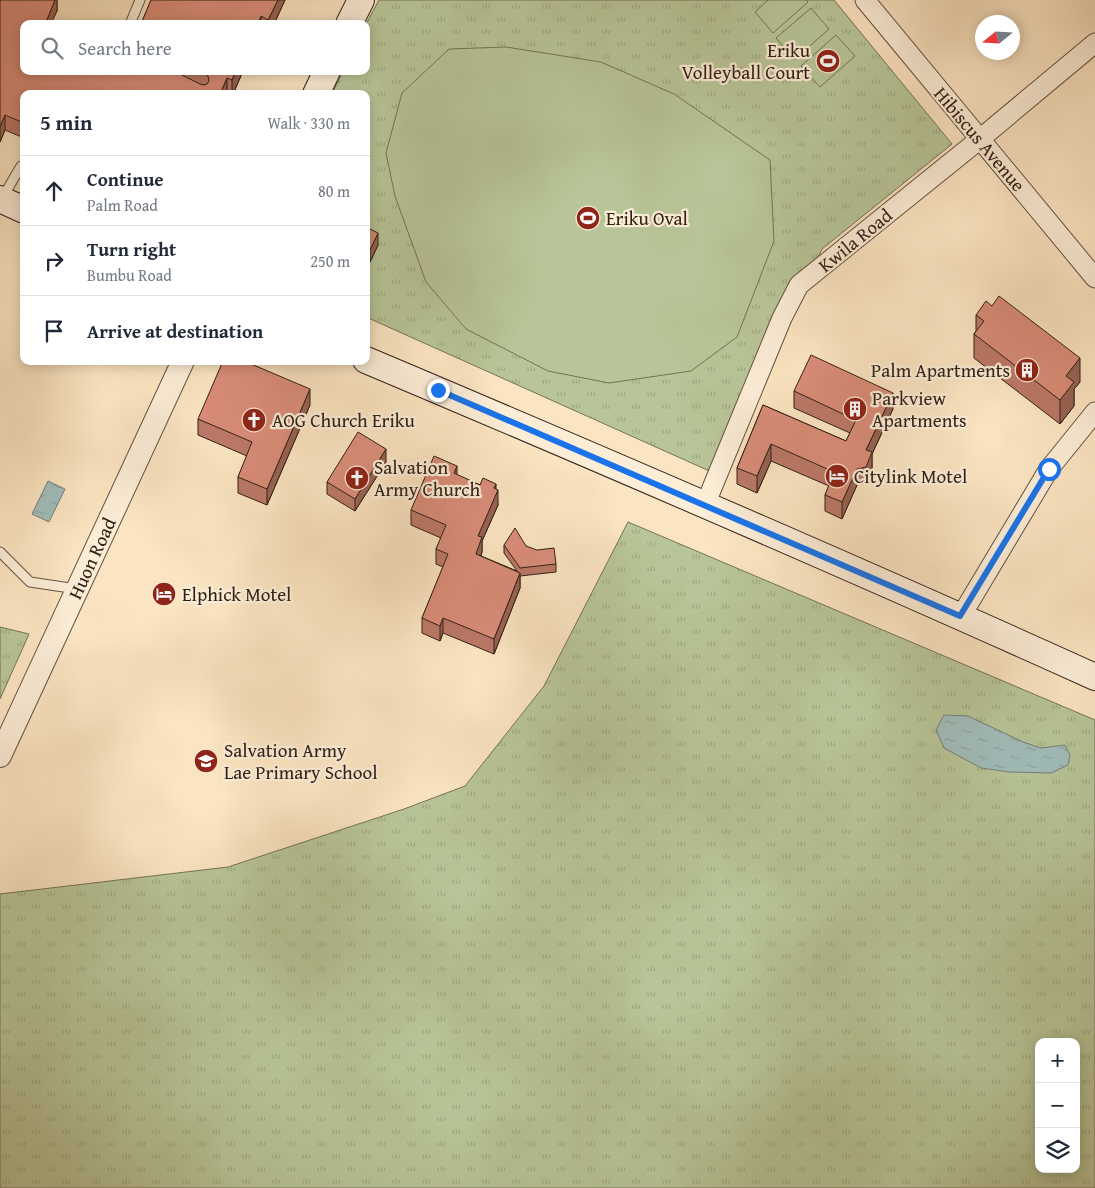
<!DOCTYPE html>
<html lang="en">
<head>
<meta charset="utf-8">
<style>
	:root { --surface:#fff; --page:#f6f6f7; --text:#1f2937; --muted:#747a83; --line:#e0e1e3 }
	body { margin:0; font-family:"Gentium Book Plus",serif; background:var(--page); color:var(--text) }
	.controls { position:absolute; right:15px; bottom:15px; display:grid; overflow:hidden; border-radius:10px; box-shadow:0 2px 12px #0003 }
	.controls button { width:45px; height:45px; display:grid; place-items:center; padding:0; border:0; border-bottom:1px solid var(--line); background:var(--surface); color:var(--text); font:25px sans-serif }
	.compass { position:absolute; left:975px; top:15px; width:45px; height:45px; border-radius:50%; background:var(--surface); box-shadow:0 2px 12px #0003; rotate:252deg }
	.stop { position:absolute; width:15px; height:15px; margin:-11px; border:4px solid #1a73e8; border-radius:50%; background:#fff }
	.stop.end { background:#1a73e8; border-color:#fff; box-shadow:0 1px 5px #0008 }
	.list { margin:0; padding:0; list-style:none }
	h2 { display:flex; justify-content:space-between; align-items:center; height:65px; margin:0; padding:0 20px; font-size:21px }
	h2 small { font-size:16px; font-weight:400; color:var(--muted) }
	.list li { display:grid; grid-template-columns:32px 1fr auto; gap:15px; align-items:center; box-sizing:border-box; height:70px; padding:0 20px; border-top:1px solid var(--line) }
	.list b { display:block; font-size:19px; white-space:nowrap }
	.list p { margin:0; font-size:16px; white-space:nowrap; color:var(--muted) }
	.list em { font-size:16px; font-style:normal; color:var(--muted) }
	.icon { flex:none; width:28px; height:28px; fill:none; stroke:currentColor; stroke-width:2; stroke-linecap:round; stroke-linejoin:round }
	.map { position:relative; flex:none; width:1095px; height:1188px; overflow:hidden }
	.search { position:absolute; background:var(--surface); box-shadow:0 2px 12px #0003; left:20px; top:20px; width:350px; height:55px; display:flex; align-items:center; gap:12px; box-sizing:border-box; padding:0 18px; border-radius:10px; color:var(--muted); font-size:19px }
	.panel { position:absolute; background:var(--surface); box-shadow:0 2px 12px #0003; left:20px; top:90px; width:350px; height:275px; border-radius:10px }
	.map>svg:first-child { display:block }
</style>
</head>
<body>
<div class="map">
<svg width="1095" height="1188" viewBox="0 0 1095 1188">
	<defs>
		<pattern id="grass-tufts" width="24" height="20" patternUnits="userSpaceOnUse" patternTransform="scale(1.25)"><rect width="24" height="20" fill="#b8c598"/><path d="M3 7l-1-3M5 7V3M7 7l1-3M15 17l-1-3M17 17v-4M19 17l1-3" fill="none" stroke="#9fa982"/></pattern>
		<pattern id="water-ripples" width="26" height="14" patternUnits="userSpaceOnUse" patternTransform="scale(1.25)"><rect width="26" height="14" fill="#a1bdbb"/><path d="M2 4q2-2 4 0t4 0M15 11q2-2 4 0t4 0" fill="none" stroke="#8ba2a0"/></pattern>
	</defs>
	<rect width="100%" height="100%" fill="#fbe4c1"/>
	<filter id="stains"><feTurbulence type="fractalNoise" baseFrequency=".004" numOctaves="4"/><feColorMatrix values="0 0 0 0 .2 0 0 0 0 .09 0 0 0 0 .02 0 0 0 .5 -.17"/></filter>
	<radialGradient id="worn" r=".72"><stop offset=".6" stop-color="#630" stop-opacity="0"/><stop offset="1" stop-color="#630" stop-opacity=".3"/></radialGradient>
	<g fill="url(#grass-tufts)" stroke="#747257" fill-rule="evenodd">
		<polygon points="379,0 834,0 952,144 822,249 716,474 366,317 366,94 332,94 343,71 366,71 366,24"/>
		<path d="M628 522 1095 720V1188H1L0 1186V894L228 867 404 809 465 786 544 686ZM1039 1042H1076V1169H1039Z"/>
		<polygon points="0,627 29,634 0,699"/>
	</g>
	<g fill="#b8c598" stroke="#747257">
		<polygon points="768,0 806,0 808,2 773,33 755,12"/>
		<polygon points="811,8 829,29 794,60 776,38"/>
		<polygon points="836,35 855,56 820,87 801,66"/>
		<polygon points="506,47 601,62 674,94 770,160 774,241 737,337 691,371 609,383 548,371 466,329 426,282 395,196 386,153 402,93 449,49"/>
	</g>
	<g fill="url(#water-ripples)" stroke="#747e79">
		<polygon points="48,481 65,489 49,522 32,514"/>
		<polygon points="944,715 968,716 1023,742 1041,748 1065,745 1070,755 1068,765 1051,773 1010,772 981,768 944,748 936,730"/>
	</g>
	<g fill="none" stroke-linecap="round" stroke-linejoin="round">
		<g stroke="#645141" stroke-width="11">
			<g id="service">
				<polyline points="130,24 140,0"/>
				<polyline points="3,197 21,166 24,166"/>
				<polyline points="0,552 30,582 77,589"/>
			</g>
		</g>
		<g stroke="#645141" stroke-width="21">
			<g id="minor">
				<polyline points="865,0 1095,278"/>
				<polyline points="705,505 782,318 799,285 980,139 1095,43"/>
				<polyline points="961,616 1049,469 1095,412"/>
			</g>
		</g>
		<g stroke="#645141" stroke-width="24">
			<g id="tertiary">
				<path id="s1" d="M0 756 183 361"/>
			</g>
		</g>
		<g stroke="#312016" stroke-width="28">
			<g id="secondary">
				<polyline points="349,24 361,0"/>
				<polyline points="316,94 327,71"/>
				<polyline points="0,199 24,210"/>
				<path d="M366 360C610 463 854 568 1095 677"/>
			</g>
		</g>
		<use href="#service" stroke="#fcedd7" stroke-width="9"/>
		<use href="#minor" stroke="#fcedd7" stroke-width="19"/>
		<use href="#tertiary" stroke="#fcedd7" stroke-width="22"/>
		<use href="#secondary" stroke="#fcedd7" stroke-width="26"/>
	</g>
	<g fill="#bb7867" stroke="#312016">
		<polygon points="0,0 57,0 57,11 24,71 243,71 233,94 227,93 24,94 24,138 5,130 0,142"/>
		<polygon points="151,0 285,0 274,24 141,24"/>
		<polygon points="366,227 378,245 370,262 366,261"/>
		<polygon points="976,315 1080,382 1074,389 1074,406 1060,424 974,358 974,334 976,331"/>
		<polygon points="794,391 893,409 872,454 872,469 866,483 857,485 842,519 825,511 825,495 829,486 771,461 757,493 737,484 737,468 763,405 846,441 850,433 794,408"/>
		<polygon points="310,405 267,505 238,493 238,477 247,456 198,435 198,419"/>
		<polygon points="386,462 355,511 327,494 327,482"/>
		<polygon points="457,475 480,485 496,489 498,505 482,541 482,552 481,556 517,571 504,553 504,545 526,546 556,564 556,572 520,576 520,588 494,654 443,633 440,641 422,633 422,618 443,567 436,564 436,549 441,538 411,525 411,510"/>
	</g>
	<g fill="#986254" stroke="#312016">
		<polygon points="55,0 57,0 57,11 51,24 46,22"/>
		<polygon points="278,0 285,0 274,24 268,24 268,20"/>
		<polygon points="261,16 261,24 258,24"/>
		<polygon points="236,71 243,71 233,94 232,94 232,80"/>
		<polygon points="227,78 227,94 220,94"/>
		<polygon points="5,115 5,130 0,142 0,127"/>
		<polygon points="378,233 378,245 370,262 370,250"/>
		<polygon points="1080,358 1080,382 1074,389 1074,406 1060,424 1060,400 1066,376"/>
		<polygon points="310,389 310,405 267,505 267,489"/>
		<polygon points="893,393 893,409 872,454 872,469 866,483 866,450"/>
		<polygon points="771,444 771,461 757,493 757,476"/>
		<polygon points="386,449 386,462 355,511 355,499"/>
		<polygon points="457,466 457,481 454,473"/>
		<polygon points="857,469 857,485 842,519 842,502"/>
		<polygon points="496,484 496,495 498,490 498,505 482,541 482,552 476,569 476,554 478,536"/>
		<polygon points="520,573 520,588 494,654 494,639"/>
		<polygon points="443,618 443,633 440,641 440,626"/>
	</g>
	<g fill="#d98c78" stroke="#312016">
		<polygon points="0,0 55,0 46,22 51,24 24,24 24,71 174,71 200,84 204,85 207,84 209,81 208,76 202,71 236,71 232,80 227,78 220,94 24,94 24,123 5,115 0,127"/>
		<polygon points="151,0 278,0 268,20 261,16 258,24 141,24"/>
		<polygon points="366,227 378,233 370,250 366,248"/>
		<polygon points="999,296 1080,358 1066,376 1074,382 1060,400 974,334 984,321 976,315 986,301 992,306"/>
		<polygon points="811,355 893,393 866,450 872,452 866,467 857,469 842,502 825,495 834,472 771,444 757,476 737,468 763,405 846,441 856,420 794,391"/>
		<polygon points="223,361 244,361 310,389 267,489 238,477 252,442 198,419"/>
		<polygon points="358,432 386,449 355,499 327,482"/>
		<polygon points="434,456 457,466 454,473 480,485 483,478 496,484 494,488 498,490 478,536 482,537 476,554 520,573 494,639 443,618 440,626 422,618 448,554 436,549 446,525 411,510"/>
		<polygon points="515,528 526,546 537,550 554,548 556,564 520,568 504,545"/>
	</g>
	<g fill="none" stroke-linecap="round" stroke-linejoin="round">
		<polyline stroke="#1a73e8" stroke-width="6" points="438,390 960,616 1049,469"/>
	</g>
	<defs>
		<g id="stadium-disc" transform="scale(1.25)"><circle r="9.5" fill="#8f2418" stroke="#fcedd7"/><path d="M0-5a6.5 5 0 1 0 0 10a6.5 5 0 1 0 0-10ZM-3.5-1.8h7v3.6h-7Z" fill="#fff"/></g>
		<g id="building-disc" transform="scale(1.25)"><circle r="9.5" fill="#8f2418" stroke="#fcedd7"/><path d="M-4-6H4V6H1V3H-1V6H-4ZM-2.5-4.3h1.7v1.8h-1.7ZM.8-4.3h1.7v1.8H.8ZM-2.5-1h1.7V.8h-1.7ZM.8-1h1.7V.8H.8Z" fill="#fff"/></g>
		<g id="church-disc" transform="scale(1.25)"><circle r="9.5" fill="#8f2418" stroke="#fcedd7"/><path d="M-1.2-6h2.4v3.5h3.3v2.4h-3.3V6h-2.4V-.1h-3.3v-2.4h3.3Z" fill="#fff"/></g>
		<g id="hotel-disc" transform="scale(1.25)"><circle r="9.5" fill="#8f2418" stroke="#fcedd7"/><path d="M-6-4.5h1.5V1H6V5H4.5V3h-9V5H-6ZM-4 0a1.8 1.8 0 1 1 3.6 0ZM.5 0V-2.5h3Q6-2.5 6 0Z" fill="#fff"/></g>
		<g id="school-disc" transform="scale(1.25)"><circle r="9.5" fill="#8f2418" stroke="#fcedd7"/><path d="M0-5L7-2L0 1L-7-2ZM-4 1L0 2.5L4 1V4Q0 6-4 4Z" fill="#fff"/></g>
	</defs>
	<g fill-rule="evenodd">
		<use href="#stadium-disc" x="828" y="61"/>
		<use href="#stadium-disc" x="588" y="218"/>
		<use href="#building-disc" x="1027" y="370"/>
		<use href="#building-disc" x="855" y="409"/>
		<use href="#church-disc" x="254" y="420"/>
		<use href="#hotel-disc" x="837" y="476"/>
		<use href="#church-disc" x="357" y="478"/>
		<use href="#hotel-disc" x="164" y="594"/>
		<use href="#school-disc" x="206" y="761"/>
	</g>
	<g text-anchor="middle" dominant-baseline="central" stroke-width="4.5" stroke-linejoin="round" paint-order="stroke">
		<g font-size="19" fill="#312016" stroke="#fcedd7" text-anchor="start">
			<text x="810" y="50" text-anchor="end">Eriku<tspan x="810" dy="22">Volleyball Court</tspan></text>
			<text x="606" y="218">Eriku Oval</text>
			<text x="1010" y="370" text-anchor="end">Palm Apartments</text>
			<text x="872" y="398">Parkview<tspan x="872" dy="22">Apartments</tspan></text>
			<text x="272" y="420">AOG Church Eriku</text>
			<text x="374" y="467">Salvation<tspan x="374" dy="22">Army Church</tspan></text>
			<text x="854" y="476">Citylink Motel</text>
			<text x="182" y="594">Elphick Motel</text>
			<text x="224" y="750">Salvation Army<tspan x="224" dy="22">Lae Primary School</tspan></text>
		</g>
		<g font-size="19" fill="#312016" stroke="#fcedd7">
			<text transform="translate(980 139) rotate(50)">Hibiscus Avenue</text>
			<text transform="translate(855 240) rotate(-39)">Kwila Road</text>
			<text stroke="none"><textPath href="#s1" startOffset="218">Huon Road</textPath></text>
		</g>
	</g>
	<rect width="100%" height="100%" filter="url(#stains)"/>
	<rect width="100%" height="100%" fill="url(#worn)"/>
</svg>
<div class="controls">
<button>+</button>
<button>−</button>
<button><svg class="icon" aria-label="layers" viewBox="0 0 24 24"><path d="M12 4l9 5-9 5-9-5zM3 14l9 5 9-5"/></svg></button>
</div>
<svg class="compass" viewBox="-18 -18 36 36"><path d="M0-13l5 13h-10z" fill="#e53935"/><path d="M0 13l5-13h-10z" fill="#747a83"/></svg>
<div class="stop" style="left:1049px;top:469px"></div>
<div class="stop end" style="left:438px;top:390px"></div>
<div class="search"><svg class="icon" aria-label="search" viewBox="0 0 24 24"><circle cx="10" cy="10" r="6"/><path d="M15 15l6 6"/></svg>Search here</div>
<section class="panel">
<h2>5 min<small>Walk · 330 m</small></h2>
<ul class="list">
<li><svg class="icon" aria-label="ahead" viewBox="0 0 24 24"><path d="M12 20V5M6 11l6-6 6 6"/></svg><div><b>Continue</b><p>Palm Road</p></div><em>80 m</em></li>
<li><svg class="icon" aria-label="right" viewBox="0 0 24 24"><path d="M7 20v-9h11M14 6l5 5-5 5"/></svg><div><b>Turn right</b><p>Bumbu Road</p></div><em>250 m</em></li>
<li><svg class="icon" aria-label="arrive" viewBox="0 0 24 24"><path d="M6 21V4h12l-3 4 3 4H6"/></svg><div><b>Arrive at destination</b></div></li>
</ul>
</section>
</div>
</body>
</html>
